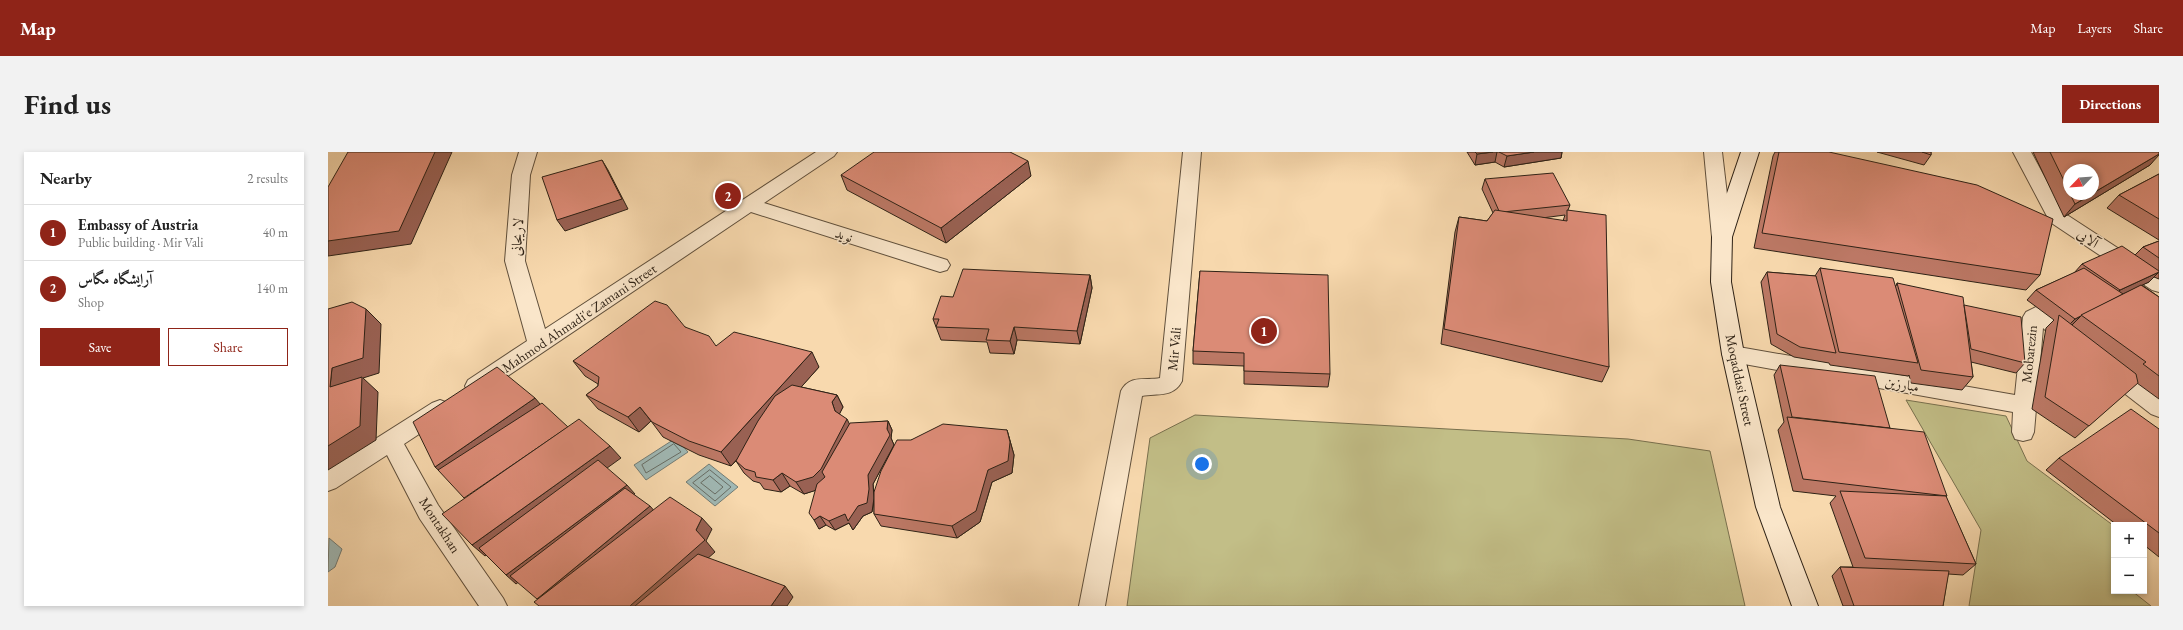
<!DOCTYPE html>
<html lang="en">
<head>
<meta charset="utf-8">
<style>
	:root { --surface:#fff; --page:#f2f2f2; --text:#222; --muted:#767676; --line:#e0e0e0; --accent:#8f2418 }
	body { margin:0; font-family:"EB Garamond",Amiri,serif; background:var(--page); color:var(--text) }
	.controls { position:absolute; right:12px; bottom:12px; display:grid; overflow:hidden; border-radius:0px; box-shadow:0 2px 6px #0003 }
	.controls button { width:36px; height:36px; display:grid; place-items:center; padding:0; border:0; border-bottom:1px solid var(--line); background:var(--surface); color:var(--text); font:20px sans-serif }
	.compass { position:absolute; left:1735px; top:12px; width:36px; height:36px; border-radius:50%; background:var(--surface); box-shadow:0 2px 6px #0003; rotate:245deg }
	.you { position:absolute; left:874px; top:312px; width:14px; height:14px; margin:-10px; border:3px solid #fff; border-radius:50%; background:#1a73e8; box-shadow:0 0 0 6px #1a73e833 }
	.badge { display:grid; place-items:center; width:26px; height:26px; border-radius:50%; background:var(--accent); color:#fff; font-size:13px; font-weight:700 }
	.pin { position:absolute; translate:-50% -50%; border:2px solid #fff; box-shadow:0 1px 4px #0006 }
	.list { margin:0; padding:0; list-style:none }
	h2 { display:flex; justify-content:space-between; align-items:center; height:52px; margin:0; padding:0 16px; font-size:17px }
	h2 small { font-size:13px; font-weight:400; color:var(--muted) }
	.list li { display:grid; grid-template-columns:26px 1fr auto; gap:12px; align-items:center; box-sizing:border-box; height:56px; padding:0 16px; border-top:1px solid var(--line) }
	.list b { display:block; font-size:15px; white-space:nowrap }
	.list p { margin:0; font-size:13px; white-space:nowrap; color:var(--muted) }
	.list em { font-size:13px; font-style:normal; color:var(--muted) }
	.actions { display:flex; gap:8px; padding:12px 16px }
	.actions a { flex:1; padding:9px 0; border:1px solid var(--accent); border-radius:0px; text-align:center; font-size:14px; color:var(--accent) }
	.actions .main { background:var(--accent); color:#fff }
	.map { position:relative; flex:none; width:1831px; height:454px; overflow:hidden; border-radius:0px }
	header { display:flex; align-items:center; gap:24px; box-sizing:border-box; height:56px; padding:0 20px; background:var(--accent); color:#fff }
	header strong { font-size:19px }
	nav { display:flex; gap:22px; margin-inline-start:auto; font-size:14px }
	.intro { display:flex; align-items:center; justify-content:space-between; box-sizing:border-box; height:96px; padding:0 24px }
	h1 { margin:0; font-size:28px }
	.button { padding:10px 18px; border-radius:0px; background:var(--accent); color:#fff; font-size:14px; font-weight:700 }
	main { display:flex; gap:24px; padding:0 24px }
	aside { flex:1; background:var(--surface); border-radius:0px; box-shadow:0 2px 6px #0003 }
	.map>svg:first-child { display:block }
</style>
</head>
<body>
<header>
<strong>Map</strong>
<nav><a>Map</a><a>Layers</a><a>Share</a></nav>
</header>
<div class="intro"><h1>Find us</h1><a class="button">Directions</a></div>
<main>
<aside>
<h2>Nearby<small>2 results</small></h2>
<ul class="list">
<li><span class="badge">1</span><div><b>Embassy of Austria</b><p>Public building · Mir Vali</p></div><em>40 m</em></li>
<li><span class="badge">2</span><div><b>آرایشگاه مگاس</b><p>Shop</p></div><em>140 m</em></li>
</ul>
<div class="actions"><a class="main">Save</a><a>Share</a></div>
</aside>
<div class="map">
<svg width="1831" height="454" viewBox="0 0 1831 454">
	<rect width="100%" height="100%" fill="#f8d9ae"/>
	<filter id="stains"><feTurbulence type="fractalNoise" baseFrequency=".005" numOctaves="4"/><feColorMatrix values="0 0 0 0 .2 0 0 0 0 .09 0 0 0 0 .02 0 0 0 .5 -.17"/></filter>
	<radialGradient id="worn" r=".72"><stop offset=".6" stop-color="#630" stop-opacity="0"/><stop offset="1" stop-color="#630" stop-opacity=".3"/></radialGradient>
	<g fill="#c2be87" stroke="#78704e">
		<polygon points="1578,248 1678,264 1699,309 1786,374 1786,439 1804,439 1823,454 1641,454 1653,378"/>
		<polygon points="867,263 1300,287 1382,299 1417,454 799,454 822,286"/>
	</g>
	<g fill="#a0b8b4" stroke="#727c75">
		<polygon points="348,286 360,300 318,328 306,313"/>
		<polygon points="381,312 410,335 387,354 358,330"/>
		<polygon points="1,386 14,397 7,415 0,420"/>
	</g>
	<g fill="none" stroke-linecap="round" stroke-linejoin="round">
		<g stroke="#676d65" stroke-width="1">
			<polygon points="346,292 353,300 318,321 314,313"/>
			<polygon points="382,318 403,335 387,349 365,331"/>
			<polygon points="382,324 395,335 387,342 373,331"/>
		</g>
		<g stroke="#60503c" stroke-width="2">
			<g id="minor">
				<polygon points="191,0 209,0 202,23 197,109 217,177 488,0 509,0 506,4 436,51 619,108 622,113 619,118 612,120 423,60 156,240 148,243 140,240 137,234 140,228 199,189 177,109 184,23"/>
				<path d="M855 0H873L854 229C845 246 830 241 814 244L777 454H751L793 239C802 222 818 229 832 226Z"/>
				<polygon points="1376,0 1394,0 1404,85 1401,90 1394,92 1387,90 1384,85"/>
				<polygon points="1685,0 1703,0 1736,61 1831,123 1831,140 1824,138 1722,70"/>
				<path d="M1708 155 1720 159 1755 184 1758 190 1755 196C1739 201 1727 186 1715 176L1706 280 1703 287 1695 289 1687 287 1684 280 1685 260 1405 210 1397 208 1394 202 1397 196 1405 194 1687 243 1695 165 1698 160Z"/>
				<polygon points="1782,210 1790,212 1831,244 1831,265 1823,262 1774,224 1771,218 1774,212"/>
				<polygon points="112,248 120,251 123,257 120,263 76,292 110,353 175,446 179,454 151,454 92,367 59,303 8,336 0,339 0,317 104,251"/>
			</g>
		</g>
		<g stroke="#2e2216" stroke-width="2">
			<polygon id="secondary" points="1413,0 1431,0 1404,85 1403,130 1416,202 1452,355 1490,454 1464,454 1428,355 1394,202 1383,130 1384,85"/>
		</g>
		<use href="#minor" fill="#fae6ca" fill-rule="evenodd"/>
		<use href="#secondary" fill="#fae6ca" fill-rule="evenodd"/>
	</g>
	<g fill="#bc7865" stroke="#2e2216" fill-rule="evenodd">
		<polygon points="1139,0 1234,0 1233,6 1176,15 1167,10 1147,13"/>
		<polygon points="1447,0 1501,0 1712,123 1698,138 1426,96 1445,4"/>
		<polygon points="1549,0 1603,0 1603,3 1596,13"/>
		<path d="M1705 0H1831L1822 13 1736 65ZM1741 18 1765 42H1741Z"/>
		<polygon points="1831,22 1831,88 1779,56 1791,43"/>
		<polygon points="513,23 703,24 618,91 519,38"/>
		<path d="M1157 27 1242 53 1240 58 1281 215 1274 230 1113 192 1127 80 1131 65 1159 69 1165 61 1154 37ZM1237 63 1235 69 1214 66Z"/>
		<polygon points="1831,89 1831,127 1826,125 1821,130 1814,133 1831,145 1831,247 1809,231 1747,286 1704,257 1718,176 1726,168 1699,148 1708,138 1746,121 1754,112 1807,103 1815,95"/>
		<polygon points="1492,116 1568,134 1569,131 1636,153 1697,211 1688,221 1643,210 1645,225 1634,238 1583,231 1581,223 1580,224 1502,213 1501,211 1466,205 1443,192 1433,130 1439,120 1487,124"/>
		<polygon points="872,119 1002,222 1000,235 916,232 916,214 865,212 865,199"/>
		<polygon points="762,123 764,136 752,192 689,188 686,202 662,201 659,190 613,188 605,167 625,145"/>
		<polygon points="357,175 388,194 491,215 473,235 509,243 515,255 511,262 521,272 560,269 564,278 563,286 566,293 545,332 546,341 583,288 679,278 686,303 684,321 664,330 652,370 629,386 553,374 546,362 546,349 544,360 535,364 525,378 521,371 507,378 498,373 491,377 488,338 476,342 462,334 453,340 436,337 432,331 425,329 416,321 408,309 403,314 371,303 335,285 323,269 311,280 270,257 258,243 270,234 270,232 257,224 245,209"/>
		<polygon points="1452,213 1562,276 1619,344 1618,345 1648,412 1635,423 1620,422 1615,454 1515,454 1504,424 1512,415 1525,415 1502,351 1508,344 1465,339 1450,278 1456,270 1446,223"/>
		<polygon points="1831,277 1831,405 1816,393 1816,373 1789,373 1718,318 1731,306"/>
	</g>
	<g fill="#996153" stroke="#2e2216">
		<polygon points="107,0 124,0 83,92 0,104 0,89"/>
		<polygon points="1165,0 1169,0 1167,10 1147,13 1149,2"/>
		<polygon points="1206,0 1234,0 1233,6 1176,15 1179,4"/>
		<polygon points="1831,2 1831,3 1822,13 1736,65 1747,52 1765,42 1765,41"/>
		<polygon points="274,8 280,18 300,57 237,79 229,68"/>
		<polygon points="700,9 703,24 618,91 613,76"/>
		<polygon points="1831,120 1821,130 1782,148 1792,138"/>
		<polygon points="762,123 764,136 752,192 749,179"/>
		<polygon points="38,157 53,172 51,221 35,226 50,240 48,288 0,318 0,294 2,235 4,216"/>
		<polygon points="1753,164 1743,174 1737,177 1747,167"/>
		<polygon points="686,175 689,188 686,202 682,189"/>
		<polygon points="484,200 491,215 403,314 393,300"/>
		<polygon points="509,243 515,255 511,263 507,259 504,250"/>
		<polygon points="207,246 218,259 120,327 107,315"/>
		<polygon points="312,255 323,269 311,280 300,265"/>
		<polygon points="519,267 525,279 492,337 476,342 468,330"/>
		<polygon points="560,269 564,278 563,286 566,293 545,332 546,346 544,360 535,364 525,378 521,371 507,378 501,369 540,323 559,277"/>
		<polygon points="679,278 686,303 684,321 664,330 652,370 629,386 624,374 660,318"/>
		<polygon points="282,294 293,306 157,404 144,393"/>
		<polygon points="454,321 462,334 453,340 445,328"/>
		<polygon points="299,333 307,342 188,432 178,423"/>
		<polygon points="322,354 330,363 209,447"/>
		<polygon points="492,364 498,373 491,377 486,368"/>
		<polygon points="374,366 384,377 378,389 387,400 326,454 302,454 368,378"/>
		<polygon points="457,434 465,445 459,454 443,454"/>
	</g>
	<g fill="#db8b76" stroke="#2e2216">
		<polygon points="20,0 107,0 71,79 0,89 0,35"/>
		<polygon points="546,0 682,0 700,9 613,76 513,23"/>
		<polygon points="1147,0 1165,0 1149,2"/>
		<polygon points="1171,0 1206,0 1179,4"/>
		<polygon points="1451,0 1501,0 1649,33 1725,67 1712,123 1434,81"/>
		<polygon points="1594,0 1603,0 1603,3"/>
		<polygon points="1722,0 1831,0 1831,2 1765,41 1765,18 1741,18 1741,39"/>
		<polygon points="274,8 294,47 229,68 214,25"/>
		<polygon points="1225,21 1242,53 1175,60 1171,59 1157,27"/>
		<polygon points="1831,22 1831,67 1791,43"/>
		<polygon points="1742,42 1764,42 1747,52"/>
		<polygon points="1167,58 1239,69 1239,58 1278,63 1281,215 1116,177 1131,65 1159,69"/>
		<polygon points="1831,89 1831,106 1815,95"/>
		<polygon points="1794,94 1831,119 1831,120 1792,138 1754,112"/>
		<polygon points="1492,116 1565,126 1590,211 1511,200"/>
		<polygon points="1756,116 1795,142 1747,167 1708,138"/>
		<polygon points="635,117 762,123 749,179 686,175 682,189 658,188 661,177 608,175 611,167 605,167 613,144 625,145"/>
		<polygon points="872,119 1000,123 1002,222 916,219 916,201 865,199"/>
		<polygon points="1439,120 1488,124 1508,201 1472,195 1449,182"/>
		<polygon points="1569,131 1635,145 1645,225 1593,218"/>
		<polygon points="1813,133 1831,145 1831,224 1815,212 1818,210 1753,163"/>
		<polygon points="327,149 339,153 357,175 381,184 388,194 406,180 484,200 393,300 361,289 324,270 312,255 300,265 258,243 270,234 271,225 245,209"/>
		<polygon points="24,150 38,157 35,206 4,216 2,235 34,225 32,274 0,294 0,157"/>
		<polygon points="1636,153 1693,165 1697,211 1643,197"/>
		<polygon points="1731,163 1808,222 1810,231 1761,274 1717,245"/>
		<polygon points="1452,213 1547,224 1562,276 1464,265"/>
		<polygon points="169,215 207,246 107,315 85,270"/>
		<polygon points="464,233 509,243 504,250 507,259 519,267 493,317 485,325 468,330 454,321 445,328 428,325 427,320 417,317 408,309 430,269 447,244"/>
		<polygon points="214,251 240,275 136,346 110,318"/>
		<polygon points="1803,257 1831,277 1831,381 1731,306"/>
		<polygon points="1459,265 1596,280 1619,344 1475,327"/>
		<polygon points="251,267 282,294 144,393 114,362"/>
		<polygon points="560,269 559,277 562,283 540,323 541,337 539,351 530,354 520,369 517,362 501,369 492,364 486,368 481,361 489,332 497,325 494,320 522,271"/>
		<polygon points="615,272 679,278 682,290 680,309 660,318 648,359 624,374 546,362 546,340 553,319 569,288 583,288"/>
		<polygon points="270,308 299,333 178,423 151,396"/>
		<polygon points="297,336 322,354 209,447 182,424"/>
		<polygon points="1512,339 1618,344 1648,412 1537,406"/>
		<polygon points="342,345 374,366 368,378 377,388 302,454 211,454 206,450"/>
		<polygon points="370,402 457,434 443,454 307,454"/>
		<polygon points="1512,415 1621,419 1615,454 1526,454"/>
	</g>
	<g text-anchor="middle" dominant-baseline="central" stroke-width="3" stroke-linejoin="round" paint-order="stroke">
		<g font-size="14" fill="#2e2216" stroke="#fae6ca">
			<text transform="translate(516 83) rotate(18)">نوید</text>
			<text transform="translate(189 85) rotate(-87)">لاریجانی</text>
			<text transform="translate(1760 86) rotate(34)">آلایی</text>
			<text transform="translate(251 166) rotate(-34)">Mahmod Ahmadi'e Zamani Street</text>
			<text transform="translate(846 197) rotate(-85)">Mir Vali</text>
			<text transform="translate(1701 202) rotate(-84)">Mobarezin</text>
			<text transform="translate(1412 228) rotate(78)">Moqaddasi Street</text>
			<text transform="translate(1574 232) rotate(10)">مبارزین</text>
			<text transform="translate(112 373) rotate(57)">Montakhan</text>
		</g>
	</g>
	<rect width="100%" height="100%" filter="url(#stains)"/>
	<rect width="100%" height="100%" fill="url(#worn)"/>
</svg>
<div class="controls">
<button>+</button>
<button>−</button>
</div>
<svg class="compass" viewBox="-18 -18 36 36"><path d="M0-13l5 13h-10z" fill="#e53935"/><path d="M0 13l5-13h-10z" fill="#767676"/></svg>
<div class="you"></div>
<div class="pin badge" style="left:936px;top:179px">1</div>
<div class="pin badge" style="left:400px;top:44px">2</div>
</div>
</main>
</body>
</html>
